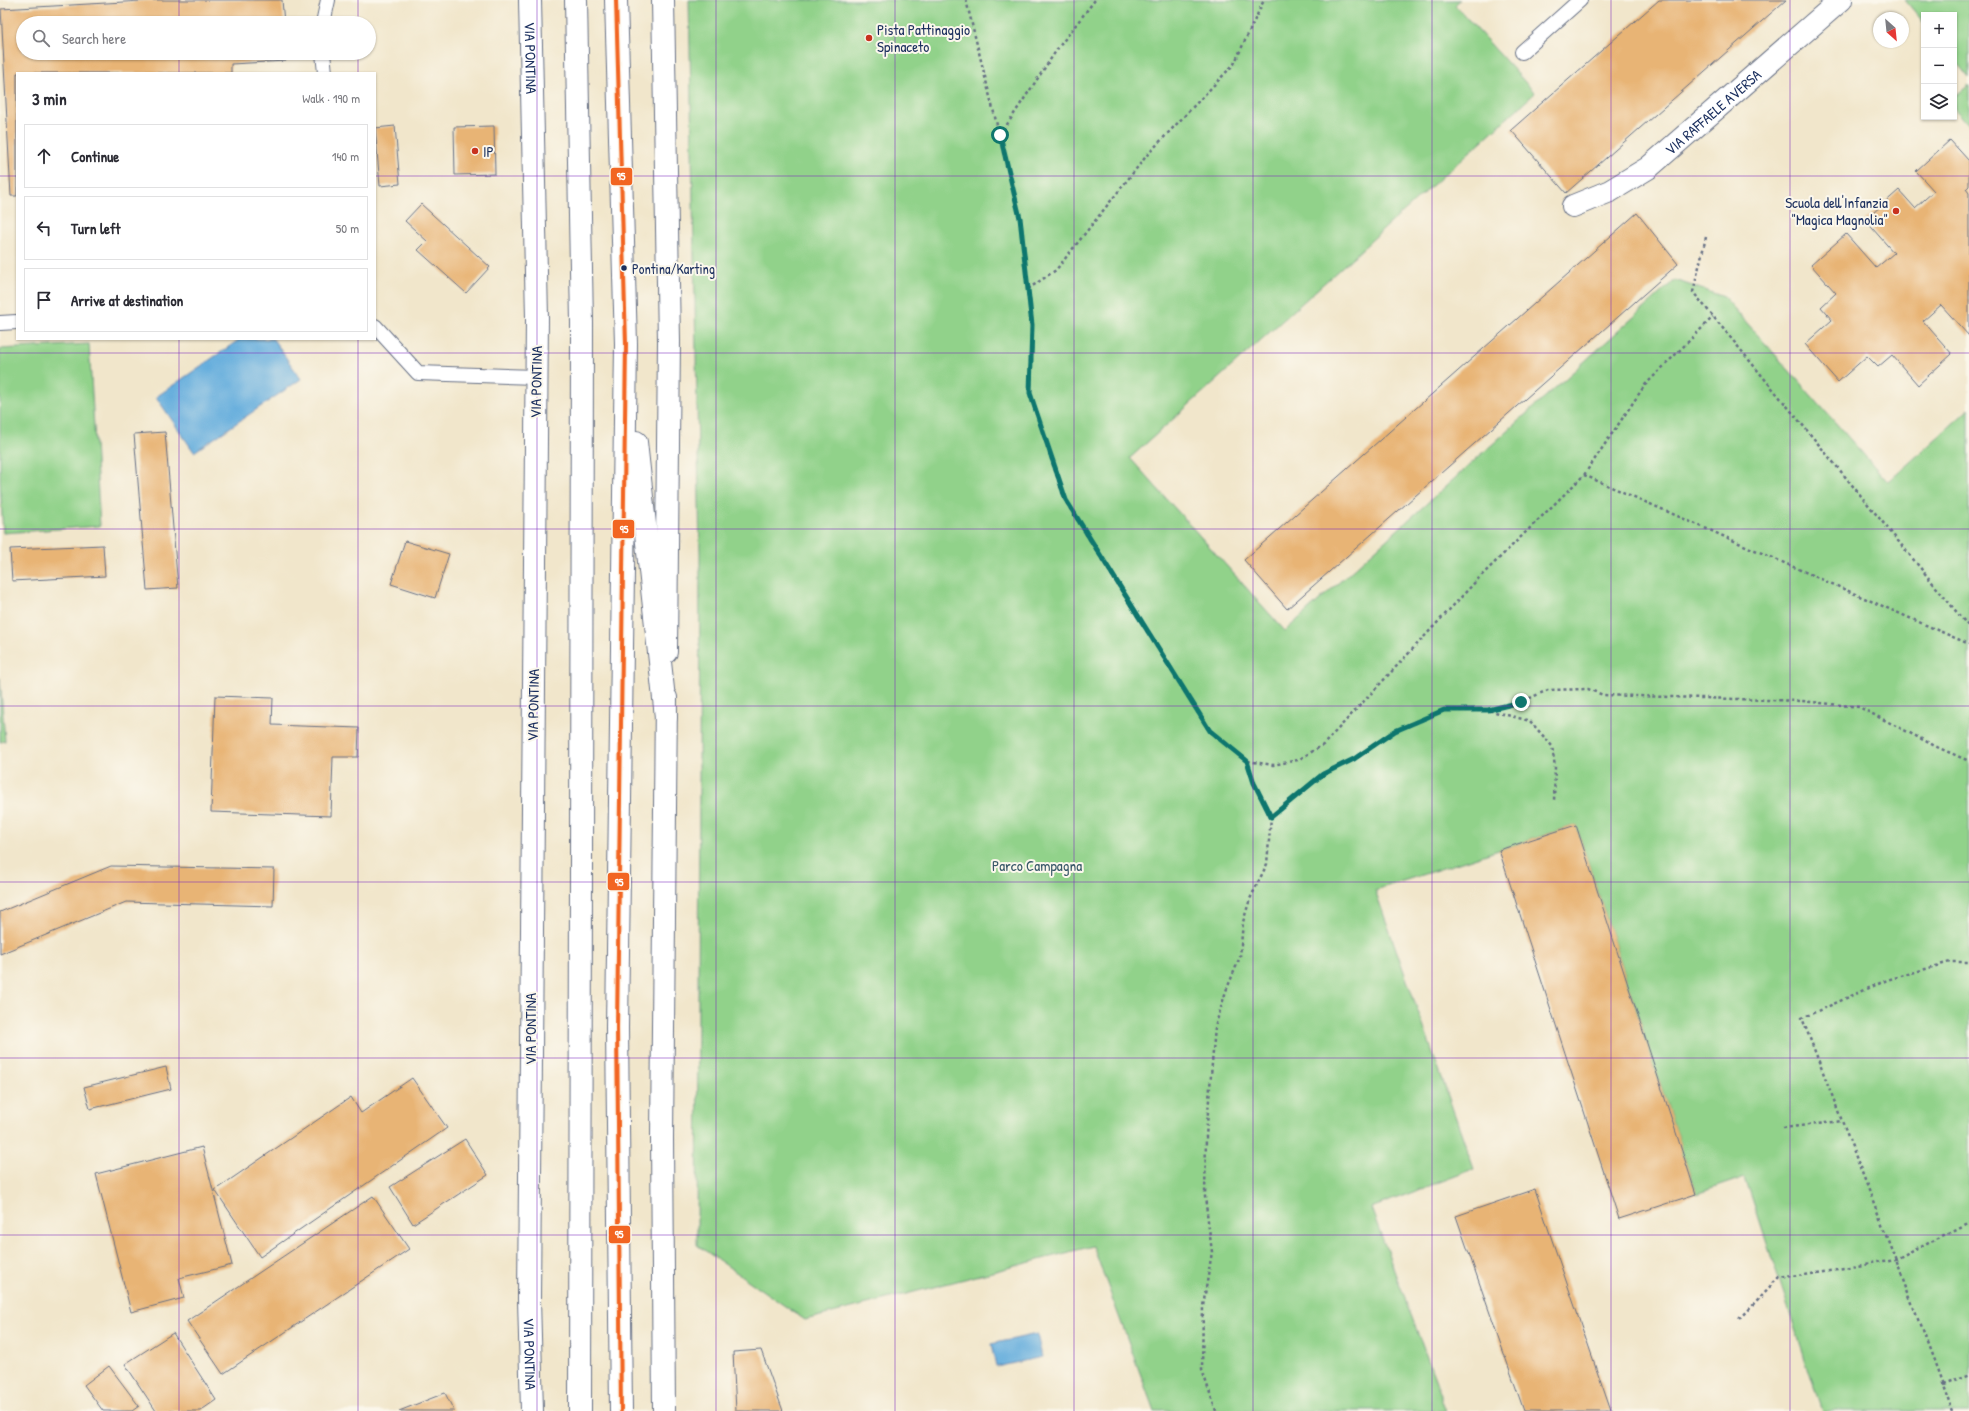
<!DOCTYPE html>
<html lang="en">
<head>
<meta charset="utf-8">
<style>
	:root { --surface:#fff; --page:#f7f7f7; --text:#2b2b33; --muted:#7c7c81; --line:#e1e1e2 }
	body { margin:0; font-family:"Patrick Hand",sans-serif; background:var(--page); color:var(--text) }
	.controls { position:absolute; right:12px; top:12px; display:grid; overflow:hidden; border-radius:0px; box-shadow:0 1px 3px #0004 }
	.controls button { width:36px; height:36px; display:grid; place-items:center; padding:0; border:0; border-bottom:1px solid var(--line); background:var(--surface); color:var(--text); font:20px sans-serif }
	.compass { position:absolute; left:1873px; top:12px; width:36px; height:36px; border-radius:50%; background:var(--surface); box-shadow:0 1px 3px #0004; rotate:153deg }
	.stop { position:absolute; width:12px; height:12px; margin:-9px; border:3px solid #0f766e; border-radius:50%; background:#fff }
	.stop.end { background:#0f766e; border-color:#fff; box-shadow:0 1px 4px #0008 }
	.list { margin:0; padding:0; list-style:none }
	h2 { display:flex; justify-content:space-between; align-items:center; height:52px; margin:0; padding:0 16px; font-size:17px }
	h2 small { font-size:13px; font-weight:400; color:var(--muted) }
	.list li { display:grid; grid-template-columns:26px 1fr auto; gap:12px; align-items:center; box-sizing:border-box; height:64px; margin:0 8px 8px; padding:0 8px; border:1px solid var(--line); border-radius:0px }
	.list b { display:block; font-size:15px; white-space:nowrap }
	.list em { font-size:13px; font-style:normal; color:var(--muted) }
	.icon { flex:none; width:22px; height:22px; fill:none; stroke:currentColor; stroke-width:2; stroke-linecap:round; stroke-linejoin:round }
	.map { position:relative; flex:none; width:1969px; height:1411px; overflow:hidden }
	.search { position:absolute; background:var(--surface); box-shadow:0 1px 3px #0004; left:16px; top:16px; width:360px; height:44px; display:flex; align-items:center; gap:10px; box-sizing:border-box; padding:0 14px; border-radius:22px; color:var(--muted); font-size:15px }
	.panel { position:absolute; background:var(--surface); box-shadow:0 1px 3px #0004; left:16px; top:72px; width:360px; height:268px; border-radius:0px }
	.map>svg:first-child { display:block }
</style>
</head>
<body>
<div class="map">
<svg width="1969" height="1411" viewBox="0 0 1969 1411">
	<rect width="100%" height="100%" fill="#fbf7ec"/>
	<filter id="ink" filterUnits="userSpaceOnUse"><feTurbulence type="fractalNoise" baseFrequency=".025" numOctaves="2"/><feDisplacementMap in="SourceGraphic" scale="8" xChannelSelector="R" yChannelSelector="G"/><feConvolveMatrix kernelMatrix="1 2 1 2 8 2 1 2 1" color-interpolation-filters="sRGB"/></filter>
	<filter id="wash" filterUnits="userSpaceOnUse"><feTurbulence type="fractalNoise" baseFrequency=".012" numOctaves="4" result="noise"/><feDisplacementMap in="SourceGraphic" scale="16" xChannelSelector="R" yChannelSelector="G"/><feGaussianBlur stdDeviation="0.9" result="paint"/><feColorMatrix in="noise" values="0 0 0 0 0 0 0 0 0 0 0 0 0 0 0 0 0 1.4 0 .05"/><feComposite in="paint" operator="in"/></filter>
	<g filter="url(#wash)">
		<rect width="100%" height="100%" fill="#f1e6cb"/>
		<g fill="#91d28a" stroke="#568074">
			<polygon points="689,0 1460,0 1455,5 1535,93 1130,458 1285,631 1675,280 1724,297 1888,482 1969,409 1969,1411 1822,1411 1745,1177 1696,1194 1576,825 1375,890 1474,1169 1371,1208 1447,1411 1154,1411 1093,1246 805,1320 697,1245 700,554"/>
			<polygon points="1905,0 1969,0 1969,78 1954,59 1954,15 1924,15 1924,23"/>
			<polygon points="1969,85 1969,125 1954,108 1954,97"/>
			<polygon points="89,344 100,526 3,533 0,481 0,349"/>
			<polygon points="0,678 5,741 0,742"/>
		</g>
		<g fill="#66aedd" stroke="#406e9e">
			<polygon points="240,339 273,339 301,379 194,452 156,397"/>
			<polygon points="1037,1334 1042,1357 996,1367 991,1344"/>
		</g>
		<g id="blocks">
			<g fill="#e8b475">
				<polygon points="159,0 282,0 284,23 23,23 23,53 285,53 286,61 231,64 231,73 17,73 17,196 11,196 1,9"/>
				<polygon points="1659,0 1786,0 1566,193 1511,130"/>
				<polygon points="395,126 400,184 380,186 375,128"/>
				<polygon points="494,126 495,174 455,175 454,127"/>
				<polygon points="1950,140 1969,161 1969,186 1966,189 1969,193 1969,336 1941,305 1923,321 1952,354 1918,385 1892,355 1878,367 1867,356 1838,382 1805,344 1832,320 1821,307 1836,293 1811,265 1846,234 1876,268 1894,253 1865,220 1899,190 1915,208 1934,191 1916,171"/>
				<polygon points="421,204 490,267 466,293 418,250 427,241 405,221"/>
				<polygon points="1637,213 1678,264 1287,609 1244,560"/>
				<polygon points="165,432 178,588 147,590 134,434"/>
				<polygon points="405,541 449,554 435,598 391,584"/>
				<polygon points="103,545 105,576 12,581 10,549"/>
				<polygon points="215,696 273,698 272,725 359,728 358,757 333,757 331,816 211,812"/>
				<polygon points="1576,825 1696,1194 1619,1219 1499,850"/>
				<polygon points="111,866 274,869 273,906 126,902 0,954 0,912"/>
				<polygon points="166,1067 171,1089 90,1109 84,1087"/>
				<polygon points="412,1078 447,1128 260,1257 215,1190 351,1097 361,1113"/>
				<polygon points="465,1139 488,1175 413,1224 390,1187"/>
				<polygon points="202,1147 232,1265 179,1278 184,1298 131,1312 96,1174"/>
				<polygon points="1535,1189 1552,1240 1611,1411 1524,1411 1456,1216"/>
				<polygon points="373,1196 409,1249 223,1374 187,1321"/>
				<polygon points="173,1333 216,1400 200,1411 156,1411 125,1364"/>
				<polygon points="761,1350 783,1411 736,1411 733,1352"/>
				<polygon points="109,1366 139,1406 132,1411 103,1411 84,1385"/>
				<polygon points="445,1393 454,1411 399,1411"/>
			</g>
		</g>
	</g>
	<g filter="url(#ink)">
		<use href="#blocks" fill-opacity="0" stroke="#666f84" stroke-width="1"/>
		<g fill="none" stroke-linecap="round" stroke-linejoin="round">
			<g stroke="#666f84" stroke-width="16">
				<g id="service">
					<polyline points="323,23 328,0"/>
					<polyline points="1522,52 1580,0"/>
					<polyline points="323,53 325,73"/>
					<polyline points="0,323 17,322"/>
					<polyline points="375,326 418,373 536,377"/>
				</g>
			</g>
			<g stroke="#666f84" stroke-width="24">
				<g id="minor">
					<path id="s1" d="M1573 206 1610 191 1648 168 1841 0"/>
				</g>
			</g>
			<g stroke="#666f84" stroke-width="24">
				<g id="tertiary">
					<path id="s2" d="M530 0 537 318 529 1299 532 1411"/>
					<polyline points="663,0 669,341 666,652"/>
					<polyline points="664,1411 662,1138 666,698"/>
				</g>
			</g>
			<g stroke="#666f84" stroke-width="24">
				<g id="trunk">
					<polyline points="576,0 582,323 580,1411"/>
					<polyline points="616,0 626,344 617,1028 621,1411"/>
					<polyline points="636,442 666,717"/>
				</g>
			</g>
			<g stroke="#666f84" stroke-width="2.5" stroke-dasharray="3 3" stroke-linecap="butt">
				<polyline points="966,0 1020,218 1032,325 1030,393 1065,500 1210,731 1247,761 1273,765 1298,760 1323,745 1479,578 1584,475 1645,385 1713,317"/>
				<polyline points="1000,135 1058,48 1095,0"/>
				<polyline points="1706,237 1693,292 1969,627"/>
				<polyline points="1028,289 1056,270 1148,154 1234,64 1264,0"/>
				<polyline points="1584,475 1969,644"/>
				<polyline points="1489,710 1521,702 1548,690 1588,689 1603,695 1802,701 1859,707 1939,748 1969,761"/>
				<polyline points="1247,761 1254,783 1271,817"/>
				<polyline points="1783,1128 1842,1121"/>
				<polyline points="1739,1319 1778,1278 1896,1260 1969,1222"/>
				<polyline points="1941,1383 1969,1373"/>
				<polyline points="1216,1411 1202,1370 1203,1306 1212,1252 1205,1197 1206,1136 1215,1027 1226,991 1240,957 1243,922 1250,899 1267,864 1271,817 1323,774 1354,759 1395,731 1444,710 1488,710 1530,721 1552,746 1555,767 1554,802"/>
				<polyline points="1952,1411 1896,1260 1802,1018 1887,980 1950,962 1969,962"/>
			</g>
			<use href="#service" stroke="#fff" stroke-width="14"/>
			<use href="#minor" stroke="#fff" stroke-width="22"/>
			<use href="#tertiary" stroke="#fff" stroke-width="22"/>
			<use href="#trunk" stroke="#fff" stroke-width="22"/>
			<g stroke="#fbf7ec" stroke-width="7">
				<polyline id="bus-1" points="616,0 626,344 617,1028 621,1411"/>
			</g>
			<use href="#bus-1" stroke="#f26522" stroke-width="4"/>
		</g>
	</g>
	<g fill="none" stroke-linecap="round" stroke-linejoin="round" filter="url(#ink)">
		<polyline stroke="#0f766e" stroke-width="5" points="1000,135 1020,218 1032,325 1030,393 1066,500 1210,731 1247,761 1254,783 1271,817 1323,774 1354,759 1395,731 1444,710 1488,710 1521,702"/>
	</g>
	<path fill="none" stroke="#7b2cbf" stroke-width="1" stroke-opacity="0.55" d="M179 0V23M358 0V23M537 0V1411M716 0V1411M895 0V1411M1074 0V1411M1253 0V1411M1432 0V1411M1611 0V1411M1790 0V1411M179 53V73M358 53V73M0 176H17M375 176H1969M179 339V1411M358 339V1411M0 353H1969M0 529H1969M0 706H1969M0 882H1969M0 1058H1969M0 1235H1969"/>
	<g fill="#c8321e" stroke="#fbf7ec" stroke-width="1.5">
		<circle cx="869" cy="38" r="4"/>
		<circle cx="475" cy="151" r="4"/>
		<circle cx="1896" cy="211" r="4"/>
	</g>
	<circle fill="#1b2f5e" stroke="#fbf7ec" stroke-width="1.5" cx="624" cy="268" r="3.5"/>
	<g text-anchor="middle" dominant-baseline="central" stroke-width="4" stroke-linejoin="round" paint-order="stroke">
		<g font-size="14" fill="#1b2f5e" stroke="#fbf7ec" text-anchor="start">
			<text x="632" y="268">Pontina/Karting</text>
		</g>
		<g font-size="15" fill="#1b2f5e" stroke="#fbf7ec" text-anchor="start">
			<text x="877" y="29">Pista Pattinaggio<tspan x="877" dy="17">Spinaceto</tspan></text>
			<text x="483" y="151">IP</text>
			<text x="1888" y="202" text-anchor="end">Scuola dell'Infanzia<tspan x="1888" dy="17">"Magica Magnolia"</tspan></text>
		</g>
		<g font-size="15" fill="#1b2f5e" stroke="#fbf7ec">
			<text stroke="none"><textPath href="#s2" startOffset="58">VIA PONTINA</textPath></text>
			<text stroke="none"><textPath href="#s1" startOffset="170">VIA RAFFAELE AVERSA</textPath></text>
			<text transform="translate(536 382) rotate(-89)">VIA PONTINA</text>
			<text transform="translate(533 705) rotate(-89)">VIA PONTINA</text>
			<text transform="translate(530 1029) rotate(-90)">VIA PONTINA</text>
			<text stroke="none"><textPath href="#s2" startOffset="1354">VIA PONTINA</textPath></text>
		</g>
		<g font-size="15" fill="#385869" stroke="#fbf7ec">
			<text x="1037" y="865">Parco Campagna</text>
		</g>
	</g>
	<g stroke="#fbf7ec" stroke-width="1.5">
		<rect x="610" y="167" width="23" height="19" rx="4" fill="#f26522"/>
		<rect x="612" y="519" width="23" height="20" rx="4" fill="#f26522"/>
		<rect x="607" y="872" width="23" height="19" rx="4" fill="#f26522"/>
		<rect x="608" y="1225" width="23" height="19" rx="4" fill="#f26522"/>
	</g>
	<g font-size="11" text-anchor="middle" font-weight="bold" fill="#fff">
		<text x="621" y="180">95</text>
		<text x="624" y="533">95</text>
		<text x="619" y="886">95</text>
		<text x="619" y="1238">95</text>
	</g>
</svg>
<div class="controls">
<button>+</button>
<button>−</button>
<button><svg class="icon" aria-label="layers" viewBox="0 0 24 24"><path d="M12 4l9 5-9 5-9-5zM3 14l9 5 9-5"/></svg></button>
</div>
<svg class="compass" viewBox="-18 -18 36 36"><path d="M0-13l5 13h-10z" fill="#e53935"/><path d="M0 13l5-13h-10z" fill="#7c7c81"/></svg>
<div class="stop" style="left:1000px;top:135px"></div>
<div class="stop end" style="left:1521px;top:702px"></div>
<div class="search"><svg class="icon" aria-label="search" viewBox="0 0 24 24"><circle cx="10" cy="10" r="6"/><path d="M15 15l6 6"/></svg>Search here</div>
<section class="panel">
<h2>3 min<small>Walk · 190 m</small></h2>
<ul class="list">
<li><svg class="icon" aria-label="ahead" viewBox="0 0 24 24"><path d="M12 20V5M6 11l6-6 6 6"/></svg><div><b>Continue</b></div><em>140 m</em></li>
<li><svg class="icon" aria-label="left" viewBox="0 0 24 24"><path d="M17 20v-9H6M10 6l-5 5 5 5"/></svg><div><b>Turn left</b></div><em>50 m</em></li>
<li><svg class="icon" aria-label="arrive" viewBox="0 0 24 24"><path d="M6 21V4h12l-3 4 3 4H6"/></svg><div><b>Arrive at destination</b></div></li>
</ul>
</section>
</div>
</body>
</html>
